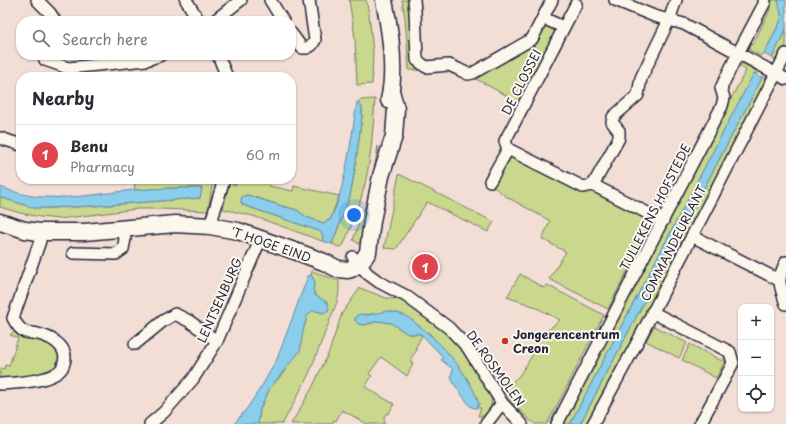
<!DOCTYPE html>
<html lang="en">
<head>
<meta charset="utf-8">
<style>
	:root { --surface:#fff; --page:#f7f7f7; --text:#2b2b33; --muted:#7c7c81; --line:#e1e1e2; --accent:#c8321e }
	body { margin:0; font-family:"Playpen Sans",sans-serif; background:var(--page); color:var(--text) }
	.controls { position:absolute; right:12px; bottom:12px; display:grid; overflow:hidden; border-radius:8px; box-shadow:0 1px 3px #0004 }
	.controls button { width:36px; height:36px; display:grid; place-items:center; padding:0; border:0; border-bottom:1px solid var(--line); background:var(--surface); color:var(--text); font:20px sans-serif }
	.you { position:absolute; left:354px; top:215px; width:14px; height:14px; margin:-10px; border:3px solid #fff; border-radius:50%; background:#1a73e8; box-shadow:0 0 0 6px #1a73e833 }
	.badge { display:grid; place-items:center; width:26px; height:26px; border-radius:50%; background:var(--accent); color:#fff; font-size:13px; font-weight:700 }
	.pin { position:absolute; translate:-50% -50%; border:2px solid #fff; box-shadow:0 1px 4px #0006 }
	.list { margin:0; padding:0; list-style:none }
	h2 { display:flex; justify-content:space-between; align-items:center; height:52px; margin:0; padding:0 16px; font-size:17px }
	h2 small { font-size:13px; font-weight:400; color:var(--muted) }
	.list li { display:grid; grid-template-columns:26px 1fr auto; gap:12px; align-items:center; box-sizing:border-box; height:60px; padding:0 16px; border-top:1px solid var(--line) }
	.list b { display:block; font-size:15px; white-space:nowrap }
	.list p { margin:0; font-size:13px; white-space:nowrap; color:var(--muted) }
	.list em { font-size:13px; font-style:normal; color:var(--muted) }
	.icon { flex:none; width:22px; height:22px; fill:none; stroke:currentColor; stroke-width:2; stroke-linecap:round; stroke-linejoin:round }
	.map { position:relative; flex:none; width:786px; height:424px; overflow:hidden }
	.search { position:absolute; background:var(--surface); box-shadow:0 1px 3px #0004; left:16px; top:16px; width:280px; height:44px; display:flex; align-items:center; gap:10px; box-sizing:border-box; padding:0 14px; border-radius:16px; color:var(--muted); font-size:15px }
	.panel { position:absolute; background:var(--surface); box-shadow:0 1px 3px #0004; left:16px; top:72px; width:280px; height:112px; border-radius:16px }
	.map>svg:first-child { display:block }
</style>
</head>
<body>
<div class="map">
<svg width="786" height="424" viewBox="0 0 786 424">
	<rect width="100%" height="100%" fill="#f3ded5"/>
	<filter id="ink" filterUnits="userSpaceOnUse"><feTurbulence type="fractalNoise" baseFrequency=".025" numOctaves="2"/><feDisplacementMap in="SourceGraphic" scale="8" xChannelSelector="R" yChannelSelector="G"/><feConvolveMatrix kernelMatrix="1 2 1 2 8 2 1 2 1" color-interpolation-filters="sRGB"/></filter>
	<g filter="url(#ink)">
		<g fill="#c9d88c" stroke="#767d64">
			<polygon points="349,0 366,0 369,14 373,52 372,84 357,85 355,38"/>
			<polygon points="402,0 407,0 410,24 423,70 409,70 405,18"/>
			<polygon points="768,0 778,0 782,18 764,54 761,56 749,50 749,45 753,44 770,10"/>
			<polygon points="545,24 558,30 520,103 474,78"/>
			<polygon points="786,29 786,46 778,62 772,58"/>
			<polygon points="742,63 755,70 757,75 754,74 570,424 560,424 746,70 740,67"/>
			<polygon points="762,76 769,80 589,424 580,424 762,78"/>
			<path d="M375 99C373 130 371 165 362 195 358 211 350 228 344 244L341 247H339L332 244 350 196 355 169 362 116V108L359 103 360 100Z"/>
			<polygon points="378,146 378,170 363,234 359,244 353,240 369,195 375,165"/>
			<polygon points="508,155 593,190 653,221 608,309 549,279 566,252 542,239 550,221 507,197 491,185"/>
			<polygon points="399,174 494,222 488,232 427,202 396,249 384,248"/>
			<polygon points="134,179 213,180 208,211 161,209 137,209 59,219 40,217 20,213 0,207 0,197 34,208 49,208 94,206 200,198 202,188 171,188 135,190"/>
			<path d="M237 179H250L270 183 269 186 293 191 294 186 339 196 330 220 323 223 306 217 297 210 282 206 247 195 244 196 242 197 241 202 243 205 319 231C322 233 324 237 322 241L253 216 223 209 229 183 236 185Z"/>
			<path d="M312 271 339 281C339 294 339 299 333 312L309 374 283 423 282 424H258L260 409 270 388 284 372 303 331 307 316 313 310 323 313 328 303 315 296 313 289 315 282 311 275Z"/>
			<path d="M520 274 544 288 547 285 604 315C584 351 567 388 547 424H535L531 421 512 403 503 390 519 376 535 351V349L541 336 560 320 533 306 507 297Z"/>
			<path d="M360 288 386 298 399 299 437 323 460 347 490 394C494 404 490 408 485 416H478L481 408H476L479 404 461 369 429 333 373 314C367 315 362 314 356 316L355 320 364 325 379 321 391 323 408 334H421L422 335 415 349 417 350 411 358 412 359 410 362 413 364 407 376 381 357 369 374 372 376 365 387 394 404 389 413C384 414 383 418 385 422L384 424H367L342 410 336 421 334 420 332 424H291L312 388 329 352 342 313Z"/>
			<polygon points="654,326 687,343 679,358 646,341"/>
			<path d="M13 332C29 337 44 341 58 349L60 362C57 366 55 369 51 371 39 377 13 378 0 379V368L4 369 5 365 9 366 18 338 10 335Z"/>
			<polygon points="690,344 722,361 724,358 726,359 716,378 682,360"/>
		</g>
		<g fill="#8bceec" stroke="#6189a5">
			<polygon points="778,0 786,0 786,29 772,58 764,54 782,18"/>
			<polygon points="754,73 762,78 580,424 570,424"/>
			<path d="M357 102H359L362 108V116L355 169 350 196 332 244 322 241C324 237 322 233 319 231L243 205 241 202C241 197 243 196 247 195L282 206 297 210 306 217 323 223 330 220C333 213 337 205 339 197 348 166 352 134 357 102Z"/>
			<path d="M0 187C15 192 29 197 45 197 75 199 104 193 134 190 157 188 179 188 202 188L200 198 94 206 49 208H34L0 197Z"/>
			<polygon points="311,275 315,282 313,289 315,295 328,303 329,310 323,313 313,310 307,316 303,331 300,351 270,388 260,409 258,424 234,424 248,407 263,384 277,359 308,276"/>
			<path d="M387 311C393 312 400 313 405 316 410 317 414 322 418 325 441 342 471 376 479 404L476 408H474L470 406 454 384 451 376 453 369 441 360 443 357 421 334H408L391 323 379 321 364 325 358 324 355 320 356 316 361 314 367 315 373 314Z"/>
		</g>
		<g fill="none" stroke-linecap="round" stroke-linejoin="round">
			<g stroke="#22223b" stroke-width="14">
				<g id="street">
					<polyline points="37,0 50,13 54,19 53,21"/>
					<polyline points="186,0 199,21"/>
					<polyline points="270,0 283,21"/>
					<polyline points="414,0 415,11 417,60 426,67 449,65 458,69 468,74 473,73 532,39 552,0"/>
					<polyline points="615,0 654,16 684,24 786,79"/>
					<polyline points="576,4 505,141 508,149 583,187 593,185 663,221"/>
					<polyline points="543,18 563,27"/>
					<polyline points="214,21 241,0"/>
					<polyline points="291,33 302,48 307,48 312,45 315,40 309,0"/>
					<polyline points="43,55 45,60 68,68 146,60 161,55"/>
					<polyline points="218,55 227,77"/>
					<polyline points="0,138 21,145"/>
					<polyline points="490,181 508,149"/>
					<polyline points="593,185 619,138 619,131 612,122 613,117 638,95 641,78 669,20 676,0"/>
					<polyline points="210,226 224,179"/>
					<polyline points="692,236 779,280"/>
					<polyline points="73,253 116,254 123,249 125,239 123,228"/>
					<polyline points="353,257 368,274 379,282 406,296 449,328 468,348 502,403 522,424"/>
					<path d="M786 262C776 281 780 285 786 304"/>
					<polyline points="652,312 730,352 733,363 700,424"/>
					<polyline points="135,344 163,321 175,314 189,321 217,341"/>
					<path d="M0 384C15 383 53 382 62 368 72 349 54 338 38 334 34 333 29 333 25 332 19 329 16 324 13 318L40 241V232"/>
					<polyline points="150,424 164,412 193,379 217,341 261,238"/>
					<polyline points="486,424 502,403"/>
					<polyline points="557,424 722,106 724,98 721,88 738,53 765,2 764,0"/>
					<polyline points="593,424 639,339 786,54"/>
				</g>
			</g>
			<g stroke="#22223b" stroke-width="19">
				<g id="secondary">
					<path d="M384 0C390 29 396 71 389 100"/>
					<polyline points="0,222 25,230 40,232 84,232 175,224 210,226 238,231 303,254 324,262 338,269 348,270 351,269 361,263 368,252 372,221 381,176 394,136 396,109 391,91"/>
				</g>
			</g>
			<use href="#street" stroke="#fbf7ec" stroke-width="11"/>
			<use href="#secondary" stroke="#fbf7ec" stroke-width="16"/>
		</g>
	</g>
	<circle fill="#c8321e" stroke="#fbf7ec" stroke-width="1.5" cx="505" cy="341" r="4"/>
	<g text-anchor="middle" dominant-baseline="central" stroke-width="4" stroke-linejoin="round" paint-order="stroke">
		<g font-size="12" fill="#22223b" stroke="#fbf7ec">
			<text transform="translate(521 82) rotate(-63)">DE CLOSSEI</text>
			<text transform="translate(655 207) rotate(-63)">TULLEKENS HOFSTEDE</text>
			<text transform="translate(673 243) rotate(-63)">COMMANDEURLANT</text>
			<text transform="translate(271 244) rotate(19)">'T HOGE EIND</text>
			<text transform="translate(219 300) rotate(-66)">LENTSENBURG</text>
			<text transform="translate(496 368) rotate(54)">DE ROSMOLEN</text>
		</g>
		<g font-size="12" font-weight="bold" fill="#22223b" stroke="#fbf7ec" text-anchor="start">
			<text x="513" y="334">Jongerencentrum<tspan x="513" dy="14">Creon</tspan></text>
		</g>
	</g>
</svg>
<div class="controls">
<button>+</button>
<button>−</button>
<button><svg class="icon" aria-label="locate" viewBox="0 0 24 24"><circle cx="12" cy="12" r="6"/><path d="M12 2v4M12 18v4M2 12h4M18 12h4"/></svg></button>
</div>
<div class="you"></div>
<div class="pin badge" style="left:425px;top:267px;background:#e0444e">1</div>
<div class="search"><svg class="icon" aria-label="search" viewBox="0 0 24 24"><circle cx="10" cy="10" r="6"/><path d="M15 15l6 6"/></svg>Search here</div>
<section class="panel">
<h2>Nearby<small></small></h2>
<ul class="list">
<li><span class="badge" style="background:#e0444e">1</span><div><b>Benu</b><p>Pharmacy</p></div><em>60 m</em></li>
</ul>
</section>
</div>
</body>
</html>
